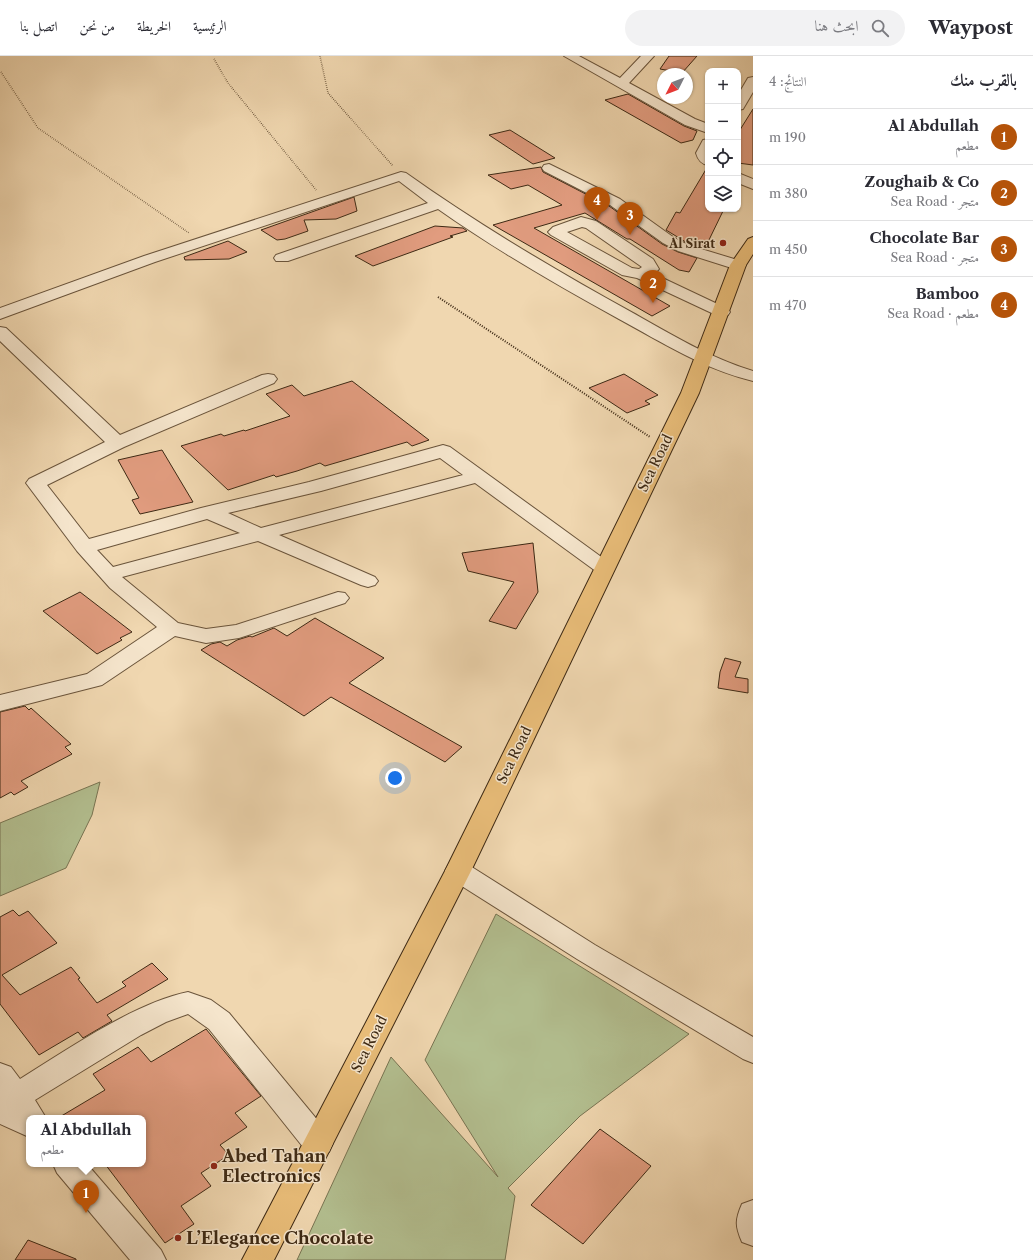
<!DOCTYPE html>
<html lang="ar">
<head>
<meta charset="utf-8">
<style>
	:root { --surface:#fff; --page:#f2f2f3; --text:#2b2b33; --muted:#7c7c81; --line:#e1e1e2; --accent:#b45309 }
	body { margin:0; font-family:"Libre Caslon Text",Amiri,serif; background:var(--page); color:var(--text); direction:rtl }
	.controls { position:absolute; right:12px; top:12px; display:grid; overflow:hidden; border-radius:8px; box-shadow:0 1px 3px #0004 }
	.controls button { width:36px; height:36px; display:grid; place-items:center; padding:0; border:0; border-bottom:1px solid var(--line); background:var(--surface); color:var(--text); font:20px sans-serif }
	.compass { position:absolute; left:657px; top:12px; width:36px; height:36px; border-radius:50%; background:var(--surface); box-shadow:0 1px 3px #0004; rotate:228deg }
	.you { position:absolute; left:395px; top:722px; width:14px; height:14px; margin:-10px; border:3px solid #fff; border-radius:50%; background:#1a73e8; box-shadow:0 0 0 6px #1a73e833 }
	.badge { display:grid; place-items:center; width:26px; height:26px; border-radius:50%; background:var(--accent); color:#fff; font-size:13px; font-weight:700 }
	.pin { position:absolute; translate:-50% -33px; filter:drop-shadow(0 1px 2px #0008) }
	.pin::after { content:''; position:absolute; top:21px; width:14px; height:12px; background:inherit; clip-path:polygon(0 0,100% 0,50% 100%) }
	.popup { position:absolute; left:26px; top:1059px; width:120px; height:52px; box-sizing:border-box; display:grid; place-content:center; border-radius:8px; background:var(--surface); filter:drop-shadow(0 1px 3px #0005); font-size:13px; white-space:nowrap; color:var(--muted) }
	.popup b { font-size:15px; color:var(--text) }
	.popup::after { content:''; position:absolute; left:50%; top:100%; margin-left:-8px; border:8px solid transparent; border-top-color:var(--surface) }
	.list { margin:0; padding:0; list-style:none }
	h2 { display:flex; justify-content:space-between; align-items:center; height:52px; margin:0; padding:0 16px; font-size:17px }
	h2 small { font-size:13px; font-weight:400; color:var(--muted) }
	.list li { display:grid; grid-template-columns:26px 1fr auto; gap:12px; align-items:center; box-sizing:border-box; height:56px; padding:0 16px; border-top:1px solid var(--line) }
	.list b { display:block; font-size:15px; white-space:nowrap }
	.list p { margin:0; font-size:13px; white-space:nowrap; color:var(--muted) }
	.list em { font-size:13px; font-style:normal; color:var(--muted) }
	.icon { flex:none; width:22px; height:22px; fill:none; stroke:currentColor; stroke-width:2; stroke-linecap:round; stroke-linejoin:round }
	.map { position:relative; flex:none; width:753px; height:1204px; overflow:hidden; direction:ltr }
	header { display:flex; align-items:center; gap:24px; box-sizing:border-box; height:56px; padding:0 20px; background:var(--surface); border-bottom:1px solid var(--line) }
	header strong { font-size:19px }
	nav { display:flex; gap:22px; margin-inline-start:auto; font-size:14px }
	.search { width:280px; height:36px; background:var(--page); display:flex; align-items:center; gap:10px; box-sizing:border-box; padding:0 14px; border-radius:22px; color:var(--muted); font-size:15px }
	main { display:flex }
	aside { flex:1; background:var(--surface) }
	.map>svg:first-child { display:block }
</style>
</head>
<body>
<header>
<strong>Waypost</strong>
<div class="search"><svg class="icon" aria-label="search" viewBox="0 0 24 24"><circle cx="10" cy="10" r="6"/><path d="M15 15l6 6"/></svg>ابحث هنا</div>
<nav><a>الرئيسية</a><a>الخريطة</a><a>من نحن</a><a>اتصل بنا</a></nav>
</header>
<main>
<aside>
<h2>بالقرب منك<small>النتائج: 4</small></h2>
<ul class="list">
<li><span class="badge">1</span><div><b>Al Abdullah</b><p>مطعم</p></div><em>190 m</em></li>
<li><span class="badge">2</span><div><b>Zoughaib &amp; Co</b><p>متجر · Sea Road</p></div><em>380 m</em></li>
<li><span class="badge">3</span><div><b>Chocolate Bar</b><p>متجر · Sea Road</p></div><em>450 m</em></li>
<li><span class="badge">4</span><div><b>Bamboo</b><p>مطعم · Sea Road</p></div><em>470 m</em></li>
</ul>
</aside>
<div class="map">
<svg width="753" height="1204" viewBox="0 0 753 1204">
	<rect width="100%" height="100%" fill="#f0d7b0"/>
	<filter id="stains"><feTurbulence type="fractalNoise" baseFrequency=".005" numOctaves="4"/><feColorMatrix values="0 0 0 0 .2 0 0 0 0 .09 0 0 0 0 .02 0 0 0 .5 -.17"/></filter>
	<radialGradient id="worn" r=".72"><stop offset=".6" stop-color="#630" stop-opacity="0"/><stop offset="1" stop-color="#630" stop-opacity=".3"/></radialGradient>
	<g fill="#b3bf90" stroke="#787452">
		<polygon points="100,726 92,759 66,812 0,840 0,767"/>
		<polygon points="496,858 689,978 580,1060 508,1132 515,1140 505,1204 297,1204 391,1001 498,1121 425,1004"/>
	</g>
	<g fill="#e19c7f" stroke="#3d2914">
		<polygon points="669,0 697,0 682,17 660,13"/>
		<polygon points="628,38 684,70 697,75 693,84 681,87 605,44"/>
		<polygon points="753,53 753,109 738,107 738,77"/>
		<polygon points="510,74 555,102 533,108 489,79"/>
		<polygon points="708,110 708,153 724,153 707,188 704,188 702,192 689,188 666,174 676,156 680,157"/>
		<polygon points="541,111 543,116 609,150 662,188 678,196 697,202 689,216 679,214 630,183 627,183 585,157 534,172 670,250 652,260 493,169 562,149 528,129 511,133 488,119"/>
		<polygon points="354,141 357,155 336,163 304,164 308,175 285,183 277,184 261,174"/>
		<polygon points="435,170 463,172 467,175 450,180 453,181 373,210 355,200"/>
		<polygon points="228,185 247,196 229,203 185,204 184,201"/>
		<polygon points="624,318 658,339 645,345 650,348 627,357 589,332"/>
		<polygon points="352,325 429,384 412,390 407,386 325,410 320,407 297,415 276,421 274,419 228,434 181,390 221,378 224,380 244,374 245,375 290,360 266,338 292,329 304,340"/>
		<polygon points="162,394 193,446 140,458 132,444 139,442 118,404"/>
		<polygon points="533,487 538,536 516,573 489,565 514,526 468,515 462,497"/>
		<polygon points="80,536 132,576 120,582 122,584 97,598 43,555"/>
		<polygon points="315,562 384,602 349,627 462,691 445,706 331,641 304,660 201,594 211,588 220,586 227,590 237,584 250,580 252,581 274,572 287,580"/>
		<polygon points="725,602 741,606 735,621 748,623 748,637 718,632 720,616"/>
		<polygon points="25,650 29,654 31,652 71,688 65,691 72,698 21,725 28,731 14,739 11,736 0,742 0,656"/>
		<polygon points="13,854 19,860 28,855 57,887 2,919 20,939 71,911 80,922 78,923 97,947 126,930 122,926 152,907 168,923 107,959 112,965 83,982 78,976 39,999 0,948 0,861"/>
		<polygon points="206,973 261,1040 235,1057 247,1071 220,1089 229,1099 201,1117 211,1130 181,1150 194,1168 165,1187 105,1108 143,1108 143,1062 58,1062 105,1034 93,1018 138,991 151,1006"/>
		<polygon points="600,1073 651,1110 583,1188 531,1149"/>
		<polygon points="28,1184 76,1203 76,1204 15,1204"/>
	</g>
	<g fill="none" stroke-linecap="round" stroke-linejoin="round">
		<g stroke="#6a543b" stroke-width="2">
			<g id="minor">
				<polygon points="564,0 579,0 620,22 641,0 654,0 629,27 695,63 708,68 708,77 685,69"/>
				<polygon points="753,21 753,36 743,53 738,54 738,39 748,22"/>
				<path d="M708 83V109C701 108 698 104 696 97L703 84Z"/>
				<polygon points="549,108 620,143 673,181 688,189 744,206 746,209 744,212 738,214 678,195 663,187 610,149 544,115 542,112 544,109"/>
				<path d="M401 116 406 117C479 169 555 214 633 257 672 279 710 302 753 315V325C704 313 663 287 619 263 557 229 496 194 438 153L288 205H276L274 202 276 199 428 147 399 125 155 206 0 263V252L144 200Z"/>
				<polygon points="738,117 753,123 753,133 738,127"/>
				<path d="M581 161 596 165 653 203 659 213 654 218 728 253 730 256 728 259 722 261 716 259 637 222 622 219 551 179 548 176 553 171ZM582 171 586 172 642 211 639 213 632 212 567 176Z"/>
				<path d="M0 271 6 272 120 379 262 319 268 318 274 319 277 323 274 327 124 391 47 429 89 483 201 452 309 426 443 389 450 391 611 508 614 512 611 516 604 518 597 516 475 427 279 479 375 521 378 525 375 529 368 531 361 529 258 485 122 521 178 567 206 573 236 569 338 536 345 537 349 542 345 547 239 582 206 587 175 580 102 629 0 655V639L87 618 157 571 110 532 77 495 26 427 29 423 105 386 0 285ZM440 402 463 419 261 472 228 457 321 435ZM207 463 240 477 113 511 97 494Z"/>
				<polygon points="458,806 467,808 595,889 753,981 753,1007 743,1003 577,903 449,822 445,815 449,808"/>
				<path d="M188 936 211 944 229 957 329 1078 333 1087 329 1096 318 1100 307 1096 209 973 188 958 166 966 141 979 35 1044 46 1062H29V1081L0 1068V1007L11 1011 20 1023C67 994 134 947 188 936Z"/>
				<polygon points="53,1108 87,1108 161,1194 166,1204 130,1204 57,1117"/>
				<path d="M753 1144V1190L742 1186C735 1170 735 1164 742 1148Z"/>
			</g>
		</g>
		<g stroke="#3d2914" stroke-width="2">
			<polygon id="highway" points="753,181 753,198 746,209 699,337 471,815 274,1204 242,1204 445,815 681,337 730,209 748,183"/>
		</g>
		<g stroke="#3d2914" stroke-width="1.5" stroke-dasharray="0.5 1.5" stroke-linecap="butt">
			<polyline points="320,0 328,37 393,110"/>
			<polyline points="214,3 228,27 317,135"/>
			<polyline points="1,16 38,72 189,177"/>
		</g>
		<polyline stroke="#3d2914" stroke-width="2" stroke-dasharray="1 1.5" stroke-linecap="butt" points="438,241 650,381"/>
		<use href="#minor" fill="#f5e5cc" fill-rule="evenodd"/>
		<use href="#highway" fill="#e8bc78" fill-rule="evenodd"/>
	</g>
	<g fill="#8f2418" stroke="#f5e5cc" stroke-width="1.5">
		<circle cx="723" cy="187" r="4"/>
		<circle cx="214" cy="1110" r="4"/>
		<circle cx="178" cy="1182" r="4"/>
	</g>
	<g text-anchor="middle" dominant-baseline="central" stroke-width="3" stroke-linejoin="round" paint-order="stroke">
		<g font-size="12" font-weight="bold" fill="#3d2914" stroke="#f5e5cc" text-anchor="end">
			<text x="715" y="187">Al Sirat</text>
		</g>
		<g font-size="14" fill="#3d2914" stroke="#f5e5cc">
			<text transform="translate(655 407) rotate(-64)">Sea Road</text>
			<text transform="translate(514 699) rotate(-64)">Sea Road</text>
			<text transform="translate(369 988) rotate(-63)">Sea Road</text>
		</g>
		<g font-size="17" font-weight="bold" fill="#3d2914" stroke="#f5e5cc" text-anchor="start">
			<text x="222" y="1100">Abed Tahan<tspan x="222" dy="20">Electronics</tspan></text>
			<text x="186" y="1182">L’Elegance Chocolate</text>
		</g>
	</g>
	<rect width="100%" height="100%" filter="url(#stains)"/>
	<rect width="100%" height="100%" fill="url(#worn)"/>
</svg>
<div class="controls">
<button>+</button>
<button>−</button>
<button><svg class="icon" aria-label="locate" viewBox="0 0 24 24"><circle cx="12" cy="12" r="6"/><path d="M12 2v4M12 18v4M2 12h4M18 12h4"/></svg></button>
<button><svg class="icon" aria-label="layers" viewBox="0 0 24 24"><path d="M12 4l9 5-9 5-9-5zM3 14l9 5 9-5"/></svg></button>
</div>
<svg class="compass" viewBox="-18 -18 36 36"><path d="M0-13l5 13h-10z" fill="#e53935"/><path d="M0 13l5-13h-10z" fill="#7c7c81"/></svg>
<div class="you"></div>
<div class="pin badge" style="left:86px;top:1157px">1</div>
<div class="popup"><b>Al Abdullah</b>مطعم</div>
<div class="pin badge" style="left:653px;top:247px">2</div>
<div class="pin badge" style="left:630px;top:179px">3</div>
<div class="pin badge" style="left:597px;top:164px">4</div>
</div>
</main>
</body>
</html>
